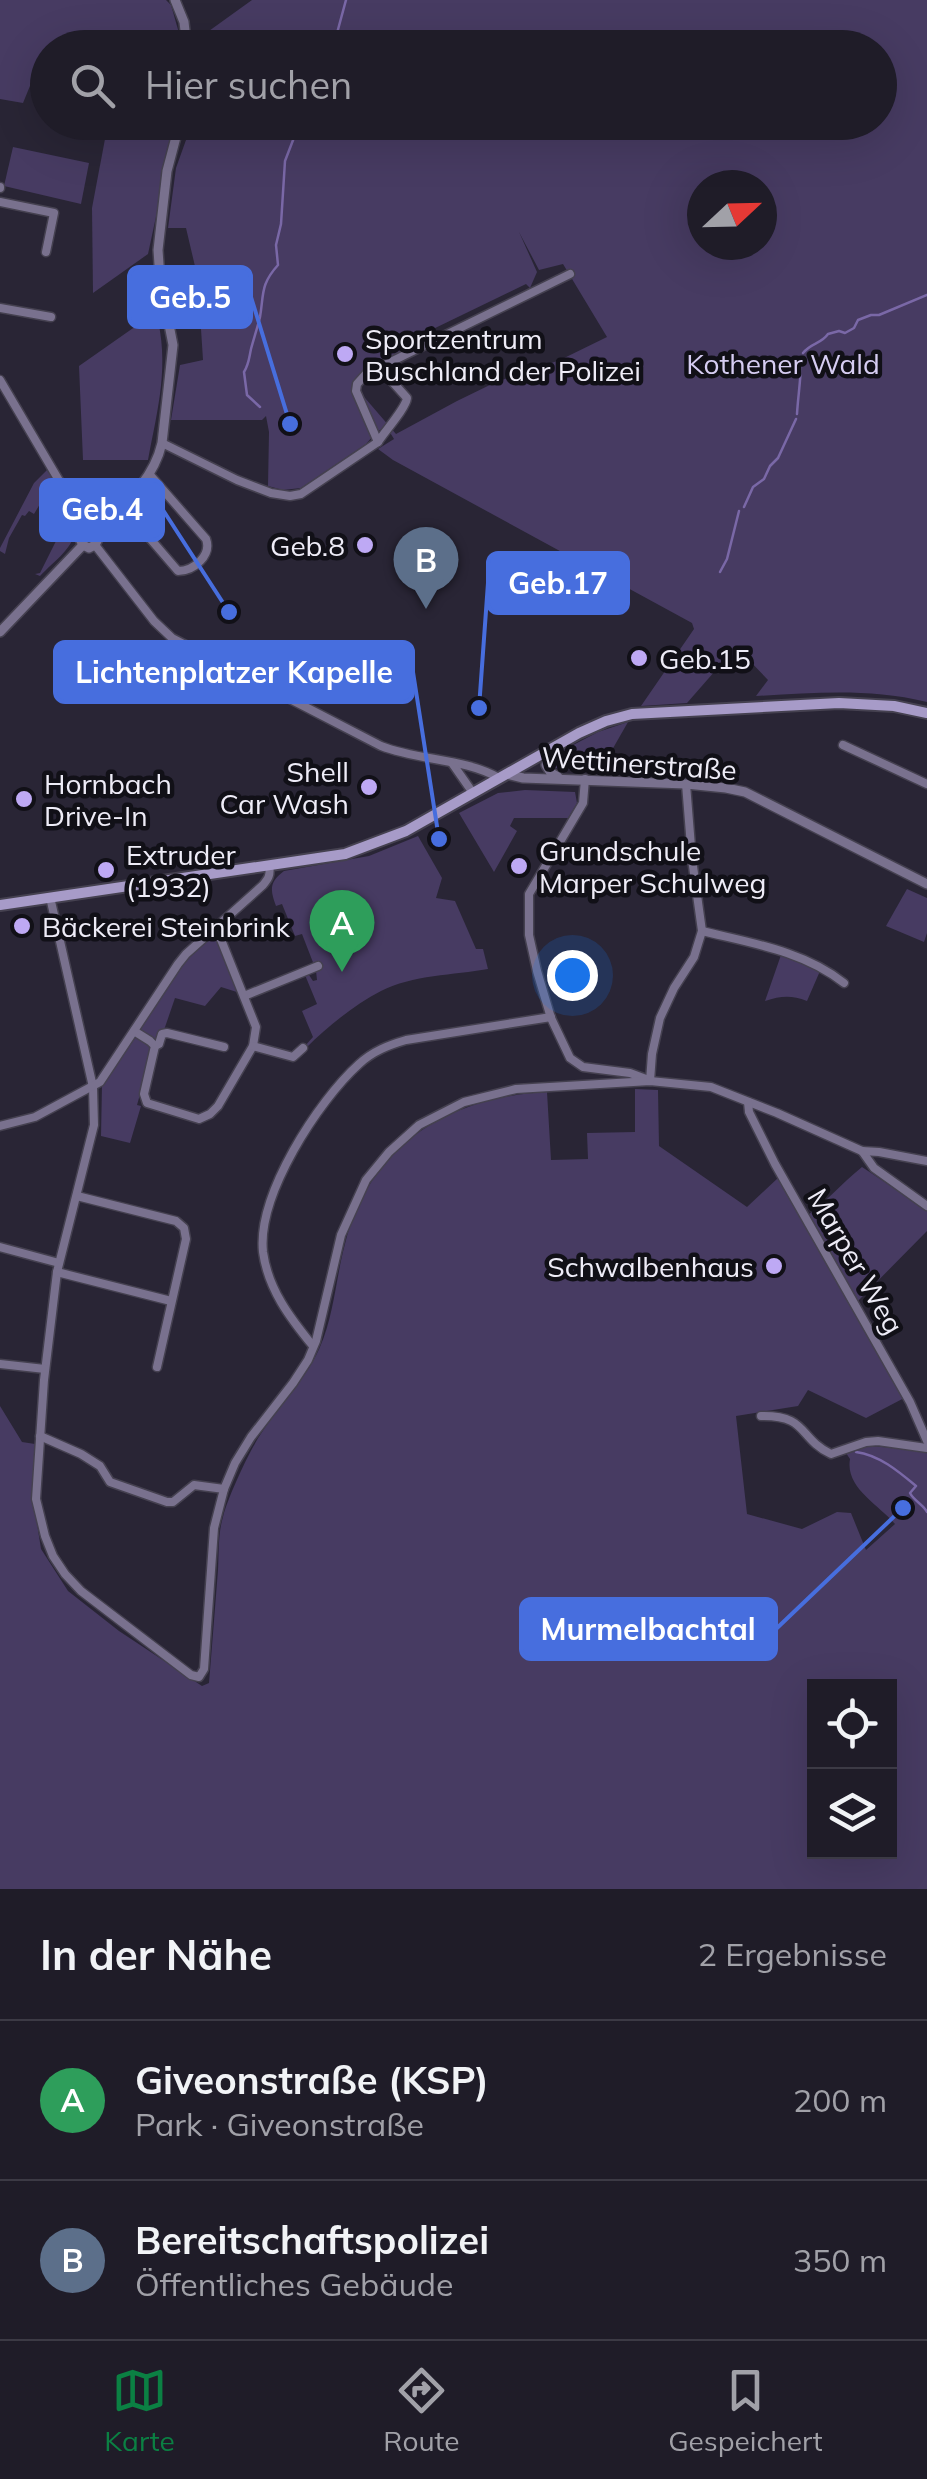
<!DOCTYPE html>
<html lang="de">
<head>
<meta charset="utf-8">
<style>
	:root { --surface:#1f1c28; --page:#2c2934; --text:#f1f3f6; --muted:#a1a1a8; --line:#3c3a45; --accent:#0b8043 }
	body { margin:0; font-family:Mulish,sans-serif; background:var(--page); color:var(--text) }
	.controls { position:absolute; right:30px; bottom:30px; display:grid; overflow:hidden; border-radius:0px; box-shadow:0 10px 40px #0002 }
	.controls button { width:90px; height:90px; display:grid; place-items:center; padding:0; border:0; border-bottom:2px solid var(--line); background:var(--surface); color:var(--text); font:50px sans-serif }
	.compass { position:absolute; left:687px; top:170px; width:90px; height:90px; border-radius:50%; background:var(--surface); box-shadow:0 10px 40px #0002; rotate:68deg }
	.you { position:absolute; left:572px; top:975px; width:35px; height:35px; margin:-25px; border:8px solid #fff; border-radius:50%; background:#1a73e8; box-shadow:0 0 0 15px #1a73e833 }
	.badge { display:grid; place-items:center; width:65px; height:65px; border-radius:50%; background:var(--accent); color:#fff; font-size:32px; font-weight:700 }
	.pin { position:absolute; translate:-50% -82px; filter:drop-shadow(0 2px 5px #0008) }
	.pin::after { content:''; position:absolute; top:52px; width:35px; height:30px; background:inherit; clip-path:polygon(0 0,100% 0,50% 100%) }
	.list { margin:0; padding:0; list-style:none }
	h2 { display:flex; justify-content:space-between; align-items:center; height:130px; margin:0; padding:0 40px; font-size:42px }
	h2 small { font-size:32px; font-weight:400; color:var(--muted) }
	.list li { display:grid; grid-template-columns:65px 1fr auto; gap:30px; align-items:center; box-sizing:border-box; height:160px; padding:0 40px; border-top:2px solid var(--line) }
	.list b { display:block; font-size:38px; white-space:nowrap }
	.list p { margin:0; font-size:32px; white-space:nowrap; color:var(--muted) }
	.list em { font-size:32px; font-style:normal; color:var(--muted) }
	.icon { flex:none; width:55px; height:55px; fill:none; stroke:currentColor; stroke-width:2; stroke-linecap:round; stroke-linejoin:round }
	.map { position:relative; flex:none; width:927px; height:1889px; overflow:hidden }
	.search { position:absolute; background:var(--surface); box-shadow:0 10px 40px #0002; left:30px; right:30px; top:30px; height:110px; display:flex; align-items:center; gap:25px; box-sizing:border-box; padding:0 35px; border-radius:55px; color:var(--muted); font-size:38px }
	.sheet { height:450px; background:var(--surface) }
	nav { display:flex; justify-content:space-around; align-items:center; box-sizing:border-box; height:140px; border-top:2px solid var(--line); background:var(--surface); font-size:28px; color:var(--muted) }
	nav a { display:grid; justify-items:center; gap:5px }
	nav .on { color:var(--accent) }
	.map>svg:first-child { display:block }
</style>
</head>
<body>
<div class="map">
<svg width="927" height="1889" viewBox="0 0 927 1889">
	<rect width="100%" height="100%" fill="#292535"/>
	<g fill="#473b62" fill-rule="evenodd">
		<polygon points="0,0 166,0 171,5 183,47 77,46 48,48 47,69 32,81 23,103 0,99"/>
		<path d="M252 0H927V702C867 688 817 693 756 696L768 680 746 657 729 655 687 703 641 706 694 629 692 623 393 460 378 449 394 439 386 426 377 432 359 391 396 434 457 401 496 382 560 360 607 337 563 264 539 270 519 232 537 272 530 288 526 284 398 346 400 352C382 360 359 371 354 391L373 436 366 444 301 488 283 490 268 486 269 432 266 416 262 420H171L180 365 203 360 201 329 192 316 209 313 206 299 198 279 186 228H168L176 168 191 126 225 135 229 122H880V48L195 47V41ZM702 185H762V245H702Z"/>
		<polygon points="108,123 176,123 148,254 93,293 92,208"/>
		<polygon points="13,147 89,163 81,204 4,186"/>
		<path d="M156 312C170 365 158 407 148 460H83L79 366Z"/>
		<path d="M47 470 66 497 77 522 75 523C78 546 55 560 40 576L35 574 40 573 70 513 43 499 34 514 29 511 25 516 22 515 9 538 5 554 0 551V548L34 483Z"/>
		<polygon points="628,722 600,771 559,769 553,767 556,754 598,732"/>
		<polygon points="525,790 575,792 577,803 568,818 514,818 510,826 517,831 494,872 459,813 498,793"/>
		<path d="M418 836 442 878 436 898 455 901 476 949H483L488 969C454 975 412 975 381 991 354 1005 327 1027 306 1048L304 1047 313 1037 302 1011 317 1004 305 975H309L313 981 317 980 316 971 321 968 319 964 314 965 302 934 295 936 282 904 276 906C270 890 269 882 284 871L369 856Z"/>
		<polygon points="907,889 927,898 927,933 924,942 886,926"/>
		<polygon points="213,936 217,936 240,993 221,987 205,1006 175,998 164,1030 161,1029 157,1042 139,1031 178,968"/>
		<path d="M781 955 820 971 807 1001C791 995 781 996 765 1001Z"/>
		<polygon points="136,1036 148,1044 152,1052 137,1105 141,1106 130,1143 101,1136 102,1085"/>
		<path d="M635 1089 658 1090 659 1146 747 1207 779 1177 803 1219C825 1203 841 1184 862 1167L927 1210V1231L857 1302 908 1396 866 1418 808 1390 798 1406 736 1416 747 1514 802 1529 837 1512 851 1513 866 1550 895 1524C878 1504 845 1488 850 1459L846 1453 867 1446 927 1450V1889H0V1406L22 1442 35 1444 34 1504 41 1549 68 1591 119 1631 202 1686 209 1683C212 1646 215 1608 218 1570 219 1553 218 1533 223 1517 227 1500 244 1463 253 1447 272 1412 304 1384 320 1347 334 1315 336 1277 345 1244 371 1144 449 1097 547 1092L551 1160 588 1159 587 1133 635 1132ZM814 1686H890V1852H814Z"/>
	</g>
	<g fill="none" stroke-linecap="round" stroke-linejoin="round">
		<g stroke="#7a68a7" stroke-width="2.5">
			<polyline points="333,48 346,0"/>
			<path d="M803 353C811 343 821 344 828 334L839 331 845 333 854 328 858 320 871 315H879L927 295"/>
			<path d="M260 407 247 395 244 372C249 364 249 358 251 349 254 338 257 329 260 317 264 294 260 285 278 265L276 245 281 224 285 161 300 122"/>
			<path d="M797 414C798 396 801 379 801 361"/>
			<polyline points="744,507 753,487 764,479 770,466 778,458 796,419"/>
			<polyline points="720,572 727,559 739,511"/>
			<path d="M856 1452C879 1455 898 1471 916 1486L910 1493C914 1501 924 1505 927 1512"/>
		</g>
		<g stroke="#454150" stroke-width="11">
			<g id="minor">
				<polyline points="0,188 0,187"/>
				<polyline points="0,202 54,213 46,252"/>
				<polyline points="0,308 51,317"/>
				<polyline points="0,380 74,506 85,530"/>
				<path d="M378 442C385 431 406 408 407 398L379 367"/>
				<polyline points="162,443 237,480 271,493 290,496 301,494 378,442 356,391 357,384 366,374 570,274"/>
				<path d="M122 506 178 571C194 571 212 555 206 539L150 475"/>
				<path d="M95 545 154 621 172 638 381 746C419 761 464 758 499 778"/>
				<polyline points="843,745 927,784"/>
				<polyline points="452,763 473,793"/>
				<polyline points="585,779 583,803 529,894 529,935 537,971 551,1018 570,1058 583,1067 630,1073 646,1079"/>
				<polyline points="50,897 93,1087 94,1125 57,1272 44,1380 36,1499 45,1536 53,1556 65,1574 81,1591 191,1675 199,1677 204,1669 214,1528 224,1489 235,1463 251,1437 293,1383 308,1360 316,1341 341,1235 366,1180 389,1152 419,1125 464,1102 516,1089 650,1081 711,1087 777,1113 862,1151 874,1168 927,1206"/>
				<path d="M702 931C751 943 804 951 844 983"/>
				<polyline points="244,996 318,966"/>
				<polyline points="134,1031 150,1041 155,1046 144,1094 147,1103 199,1119 210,1114 218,1106 253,1046 256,1027 216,927"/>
				<polyline points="155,1046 159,1044 162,1034 167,1033 224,1047"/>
				<polyline points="253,1046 293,1057 303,1048"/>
				<polyline points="650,1081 652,1054 660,1018 674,988 694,957 702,931 692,859 686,784"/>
				<polyline points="748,1102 749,1112 775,1164 910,1402 927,1441"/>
				<path d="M0 1126 35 1117 100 1082 178 964 186 954 263 885C268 879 271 875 269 866"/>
				<polyline points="862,1151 879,1152 927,1161"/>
				<polyline points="77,1196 176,1221 184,1228 186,1239 157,1367"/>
				<polyline points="0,1247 59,1263"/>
				<polyline points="57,1272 171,1301"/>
				<path d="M313 1346C290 1318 268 1289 263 1252 257 1195 318 1101 359 1064 373 1051 389 1045 406 1040L551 1017"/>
				<polyline points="0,1364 45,1369"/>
				<path d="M761 1416C808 1415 798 1438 831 1454L866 1442 878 1441 927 1448"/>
				<polyline points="40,1436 81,1454 100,1466 110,1482 167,1502 173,1502 194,1485 224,1489"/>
			</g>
		</g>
		<g stroke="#454150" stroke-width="12">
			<g id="tertiary">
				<polyline points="175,0 184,22 187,48"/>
				<path d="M95 532 90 530 83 532 80 539 83 545 89 548 95 545 98 539 95 532C123 505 153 482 162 443L173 345 160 279 158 250 167 171 180 122"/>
				<polyline points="0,632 83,545"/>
				<polyline points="549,750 546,765 551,773 558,777"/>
				<polyline points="506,774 523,778 686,784 726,788 745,792 927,884"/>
			</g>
		</g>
		<g stroke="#454150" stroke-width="14">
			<polyline id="secondary" points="0,905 345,854 406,831 579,733 606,721 632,714 839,703 894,706 927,713"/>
		</g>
		<use href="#minor" stroke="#79718e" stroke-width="8"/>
		<use href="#tertiary" stroke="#79718e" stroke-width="9"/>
		<use href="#secondary" stroke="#a79bc8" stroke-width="10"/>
	</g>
	<g fill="#bea9f4" stroke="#111017" stroke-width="4">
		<circle cx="345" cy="354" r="10"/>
		<circle cx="365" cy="545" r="10"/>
		<circle cx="639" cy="658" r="10"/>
		<circle cx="369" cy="787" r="10"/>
		<circle cx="24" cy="799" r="10"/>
		<circle cx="519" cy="866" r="10"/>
		<circle cx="106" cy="870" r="10"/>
		<circle cx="22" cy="926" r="10"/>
		<circle cx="774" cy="1266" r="10"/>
	</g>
	<g text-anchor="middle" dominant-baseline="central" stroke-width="9" stroke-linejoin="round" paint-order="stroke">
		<g font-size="28" fill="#eeecf7" stroke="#111017" text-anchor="start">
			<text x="365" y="338">Sportzentrum<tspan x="365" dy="32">Buschland der Polizei</tspan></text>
			<text x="345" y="545" text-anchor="end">Geb.8</text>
			<text x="659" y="658">Geb.15</text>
			<text x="349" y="771" text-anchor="end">Shell<tspan x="349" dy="32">Car Wash</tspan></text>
			<text x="44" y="783">Hornbach<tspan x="44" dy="32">Drive-In</tspan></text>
			<text x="539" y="850">Grundschule<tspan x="539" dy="32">Marper Schulweg</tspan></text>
			<text x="126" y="854">Extruder<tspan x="126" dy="32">(1932)</tspan></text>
			<text x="42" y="926">Bäckerei Steinbrink</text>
			<text x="754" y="1266" text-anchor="end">Schwalbenhaus</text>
		</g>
		<g font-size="28" fill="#d6cdf2" stroke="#111017">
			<text x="783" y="363">Kothener Wald</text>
		</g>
		<g font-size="28" fill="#eeecf7" stroke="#111017">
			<text transform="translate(639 763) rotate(4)">Wettinerstraße</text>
			<text transform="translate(856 1261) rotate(60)">Marper Weg</text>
		</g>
	</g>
	<path fill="none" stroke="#476ede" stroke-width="4" d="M290 424L251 297M229 612L163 510M479 708L488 583M439 839L413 672M903 1508L776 1629"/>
	<g fill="#476ede" stroke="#111017" stroke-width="4">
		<circle cx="290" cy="424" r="10"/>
		<circle cx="229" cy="612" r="10"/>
		<circle cx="479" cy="708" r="10"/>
		<circle cx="439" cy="839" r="10"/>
		<circle cx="903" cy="1508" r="10"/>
	</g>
	<g fill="#476ede" stroke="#476ede" stroke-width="4">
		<rect x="129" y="267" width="122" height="60" rx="10"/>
		<rect x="41" y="480" width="122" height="60" rx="10"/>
		<rect x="488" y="553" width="140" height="60" rx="10"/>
		<rect x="55" y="642" width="358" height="60" rx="10"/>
		<rect x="521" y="1599" width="255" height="60" rx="10"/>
	</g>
	<g font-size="30" text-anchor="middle" font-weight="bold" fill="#fff">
		<text x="190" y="308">Geb.5</text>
		<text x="102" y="520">Geb.4</text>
		<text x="558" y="594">Geb.17</text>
		<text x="234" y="683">Lichtenplatzer Kapelle</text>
		<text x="648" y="1640">Murmelbachtal</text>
	</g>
</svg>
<div class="controls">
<button><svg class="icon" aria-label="locate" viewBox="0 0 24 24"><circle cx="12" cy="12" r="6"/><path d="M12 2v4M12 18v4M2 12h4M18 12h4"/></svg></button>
<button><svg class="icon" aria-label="layers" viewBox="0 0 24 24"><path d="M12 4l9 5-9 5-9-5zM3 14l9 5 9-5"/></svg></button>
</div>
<svg class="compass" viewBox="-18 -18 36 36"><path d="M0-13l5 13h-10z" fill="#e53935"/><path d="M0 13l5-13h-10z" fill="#a1a1a8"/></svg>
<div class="you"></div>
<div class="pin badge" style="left:342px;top:972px;background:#2e9e5b">A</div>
<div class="pin badge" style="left:426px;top:609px;background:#5c6f8a">B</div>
<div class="search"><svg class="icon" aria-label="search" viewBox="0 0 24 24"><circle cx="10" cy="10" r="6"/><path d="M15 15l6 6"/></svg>Hier suchen</div>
</div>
<section class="sheet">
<h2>In der Nähe<small>2 Ergebnisse</small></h2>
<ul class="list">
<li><span class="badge" style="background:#2e9e5b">A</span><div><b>Giveonstraße (KSP)</b><p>Park · Giveonstraße</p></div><em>200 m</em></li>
<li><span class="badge" style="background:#5c6f8a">B</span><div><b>Bereitschaftspolizei</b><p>Öffentliches Gebäude</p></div><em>350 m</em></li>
</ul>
</section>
<nav>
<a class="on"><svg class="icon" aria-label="map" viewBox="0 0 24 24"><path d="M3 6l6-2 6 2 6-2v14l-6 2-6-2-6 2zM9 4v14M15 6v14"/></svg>Karte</a>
<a><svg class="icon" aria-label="directions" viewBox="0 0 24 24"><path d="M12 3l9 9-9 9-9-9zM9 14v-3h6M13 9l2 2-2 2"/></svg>Route</a>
<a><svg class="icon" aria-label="saved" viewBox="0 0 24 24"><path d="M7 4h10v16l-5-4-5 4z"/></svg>Gespeichert</a>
</nav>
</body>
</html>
